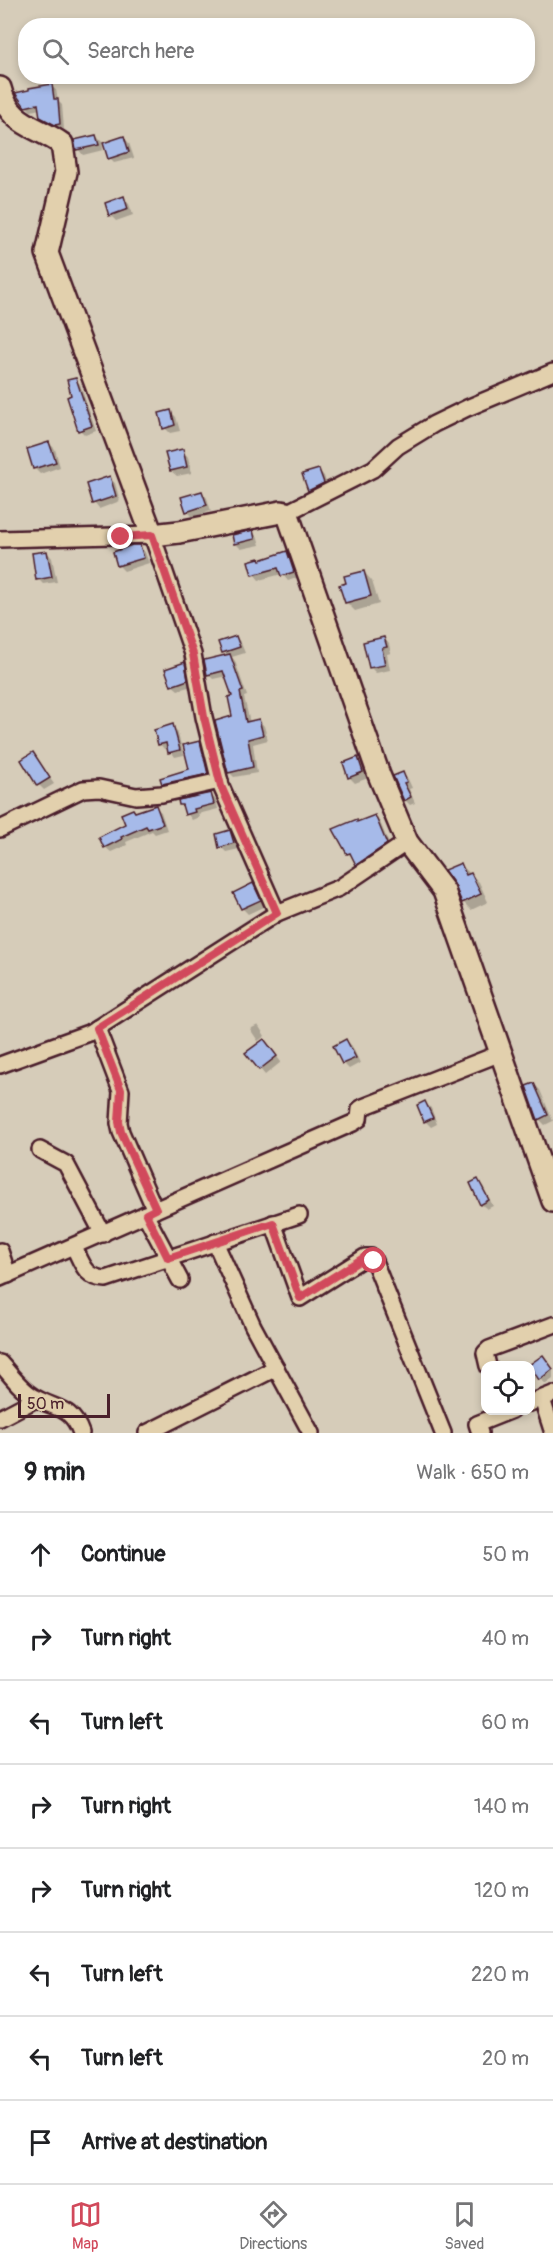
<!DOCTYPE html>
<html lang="en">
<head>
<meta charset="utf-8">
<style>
	:root { --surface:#fff; --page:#f6f6f6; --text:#202124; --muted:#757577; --line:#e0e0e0; --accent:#d1495b }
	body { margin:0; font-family:Pangolin,sans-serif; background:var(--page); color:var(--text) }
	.controls { position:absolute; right:18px; bottom:18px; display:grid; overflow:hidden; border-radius:12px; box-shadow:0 3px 9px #0003 }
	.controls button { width:54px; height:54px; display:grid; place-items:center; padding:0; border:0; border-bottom:2px solid var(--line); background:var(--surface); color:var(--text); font:30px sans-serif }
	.scale { position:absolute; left:18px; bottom:15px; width:92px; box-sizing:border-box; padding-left:6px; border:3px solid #4a1f2b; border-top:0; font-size:16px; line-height:21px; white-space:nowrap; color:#4a1f2b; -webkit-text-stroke:4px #e2d0ad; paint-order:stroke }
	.stop { position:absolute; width:18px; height:18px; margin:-14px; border:4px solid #d1495b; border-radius:50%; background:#fff }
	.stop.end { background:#d1495b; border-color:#fff; box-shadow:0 2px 6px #0008 }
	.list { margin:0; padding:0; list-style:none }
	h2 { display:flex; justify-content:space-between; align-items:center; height:78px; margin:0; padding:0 24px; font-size:26px }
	h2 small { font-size:20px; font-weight:400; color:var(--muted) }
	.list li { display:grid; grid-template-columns:39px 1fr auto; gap:18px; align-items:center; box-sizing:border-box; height:84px; padding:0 24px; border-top:2px solid var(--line) }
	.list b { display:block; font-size:22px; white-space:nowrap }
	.list em { font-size:20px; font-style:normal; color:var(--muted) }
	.icon { flex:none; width:33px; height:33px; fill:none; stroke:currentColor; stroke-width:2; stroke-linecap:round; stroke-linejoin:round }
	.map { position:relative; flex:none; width:553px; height:1433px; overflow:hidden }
	.search { position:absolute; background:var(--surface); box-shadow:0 3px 9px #0003; left:18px; right:18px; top:18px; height:66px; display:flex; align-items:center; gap:15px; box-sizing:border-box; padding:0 21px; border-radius:24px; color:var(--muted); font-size:22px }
	.sheet { height:750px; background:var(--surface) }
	nav { display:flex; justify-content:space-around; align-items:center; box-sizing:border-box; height:84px; border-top:2px solid var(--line); background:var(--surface); font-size:16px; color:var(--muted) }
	nav a { display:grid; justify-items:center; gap:3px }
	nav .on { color:var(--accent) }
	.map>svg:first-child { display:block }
</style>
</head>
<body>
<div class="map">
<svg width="553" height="1433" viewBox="0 0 553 1433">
	<rect width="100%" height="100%" fill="#d6ccb9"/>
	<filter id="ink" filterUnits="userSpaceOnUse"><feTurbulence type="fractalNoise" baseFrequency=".0167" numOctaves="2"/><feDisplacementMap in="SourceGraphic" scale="12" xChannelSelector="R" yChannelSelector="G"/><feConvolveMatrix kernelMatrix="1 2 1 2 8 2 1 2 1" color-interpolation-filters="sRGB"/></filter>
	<g filter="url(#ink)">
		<g fill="#0003">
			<polygon points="51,86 56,90 58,101 62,105 64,129 47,122 42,117 40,109 31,111 26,106"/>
			<polygon points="96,136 102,142 103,150 83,155 78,149"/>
			<polygon points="124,138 129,143 134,158 114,163 109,158"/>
			<polygon points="123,198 129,204 133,215 116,221 110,215"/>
			<polygon points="75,379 80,384 96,431 85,435 80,430 72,396"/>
			<polygon points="171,412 176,417 180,431 170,433 165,428"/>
			<polygon points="49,443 55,449 60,467 40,474 34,468"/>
			<polygon points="183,451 188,457 192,473 177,476 171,471"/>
			<polygon points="319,471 324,476 328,489 314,496 309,490"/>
			<polygon points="109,478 115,483 120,501 99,509 94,503"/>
			<polygon points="202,492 207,498 211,511 193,517 187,511"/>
			<polygon points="253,532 258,538 260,545 241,549 235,543"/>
			<polygon points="139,547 145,552 149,563 124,571 119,566 115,552"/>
			<polygon points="47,552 52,558 57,582 43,584 38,579"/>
			<polygon points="287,553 292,558 299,577 288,581 282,574 259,580 254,574 261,562"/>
			<polygon points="364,572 372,581 379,604 355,611 346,602"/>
			<polygon points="236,637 241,643 245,653 232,657 235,661 247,696 244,697 250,723 259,720 264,726 268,740 253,744 257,773 234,777 229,772 234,697 227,676 213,679 208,674 227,656 220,643"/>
			<polygon points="384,638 389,644 391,653 387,654 390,670 376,673 370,667"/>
			<polygon points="184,664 190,670 192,686 178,690 172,685"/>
			<polygon points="172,726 177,731 184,755 175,757 169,748 164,749 160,744"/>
			<polygon points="199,743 205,748 212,778 168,788 163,783 190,770"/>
			<polygon points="33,754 54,784 44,790 39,785"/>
			<polygon points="358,759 363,765 368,778 355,783 349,777"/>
			<polygon points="402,773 408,779 412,788 409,789 415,803 410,805 405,800"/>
			<polygon points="211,795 216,800 218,809 198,814 199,817 192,820 180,804"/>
			<polygon points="155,807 161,812 167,830 155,834 152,831 126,842 127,845 111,852 105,847 136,814"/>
			<polygon points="375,817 380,822 391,849 361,869 354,858 348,853 358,823"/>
			<polygon points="229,831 235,837 239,849 226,852 221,847"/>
			<polygon points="460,864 479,882 488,902 471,910 463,902"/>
			<polygon points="253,885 258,890 265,906 248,914 242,908 235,894"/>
			<polygon points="258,1025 265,1036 258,1041 250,1029"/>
			<polygon points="346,1040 352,1046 360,1063 349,1069 343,1063 335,1046"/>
			<polygon points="269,1046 281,1062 265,1075 260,1069"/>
			<polygon points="534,1084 540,1090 553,1121 545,1125 539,1119"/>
			<polygon points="425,1103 431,1108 437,1124 431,1127 425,1121 419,1106"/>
			<polygon points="478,1181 483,1186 493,1206 487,1209 481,1204"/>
			<polygon points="543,1357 553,1368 553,1379 546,1384 540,1379"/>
		</g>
		<g fill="#a6bae9" stroke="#4a1f2b" stroke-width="1.5">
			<polygon points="52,84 54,99 58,99 60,124 55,125 40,117 38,104 25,107 15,93 29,90 29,88"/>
			<polygon points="96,135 99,145 76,150 74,140"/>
			<polygon points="124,136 129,152 108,159 103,143"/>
			<polygon points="124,196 128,209 109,216 105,203"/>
			<polygon points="76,378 92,426 78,431 67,397 71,395 67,380"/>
			<polygon points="171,410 175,425 163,429 159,413"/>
			<polygon points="49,442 56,462 33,469 27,449"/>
			<polygon points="183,449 187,467 170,471 165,453"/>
			<polygon points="319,469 324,483 308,491 302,474"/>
			<polygon points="110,476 116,496 92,504 86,484"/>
			<polygon points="202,491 207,505 186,512 181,497"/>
			<polygon points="253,530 255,539 234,544 232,535"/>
			<polygon points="132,545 140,545 144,558 117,566 113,552"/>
			<polygon points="47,551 52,577 36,580 32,553"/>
			<polygon points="287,551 294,572 281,576 278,568 252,575 248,561 259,558 260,560"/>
			<polygon points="364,571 371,596 345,603 339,585 346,583 344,576"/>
			<polygon points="236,636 240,647 222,653 218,642"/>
			<polygon points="384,637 387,647 382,648 385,665 369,668 363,642"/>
			<polygon points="230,654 243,691 240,692 246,722 259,719 263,735 248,739 253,767 228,773 215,721 232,716 228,697 232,696 223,671 207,675 204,660"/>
			<polygon points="185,662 188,680 171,686 165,669"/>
			<polygon points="173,724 180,750 168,753 166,743 158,745 154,730"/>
			<polygon points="200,741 208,774 162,784 160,778 189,769 183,745"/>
			<polygon points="33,752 50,778 37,786 21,760"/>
			<polygon points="358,757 363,772 348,778 343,763"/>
			<polygon points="403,772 407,782 404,783 411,797 404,801 393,776"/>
			<polygon points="211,793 214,804 194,809 195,812 185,815 182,805 179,805 178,800"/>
			<polygon points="156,805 163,824 148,829 146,826 121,837 122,839 104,848 99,837 125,824 121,814 133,809 135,812"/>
			<polygon points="375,815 387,844 356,865 350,853 347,854 333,829 357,819 357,822"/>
			<polygon points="230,830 234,843 219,848 216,834"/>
			<polygon points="461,863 466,875 471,873 481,894 462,903 454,884 444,870"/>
			<polygon points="253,883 261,900 241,909 233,893"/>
			<polygon points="264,1039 277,1056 259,1070 245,1053"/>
			<polygon points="346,1039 356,1058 342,1064 333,1046"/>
			<polygon points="534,1083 548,1115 538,1120 526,1086"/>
			<polygon points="425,1101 433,1118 424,1122 417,1105"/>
			<polygon points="478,1179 489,1200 480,1205 470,1183"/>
			<polygon points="543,1355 553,1369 539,1380 529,1365"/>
		</g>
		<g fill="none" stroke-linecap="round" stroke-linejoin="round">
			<g stroke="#4a1f2b" stroke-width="20">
				<g id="street">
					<polyline points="286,513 373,469 398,446 434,424 467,408 553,372"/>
					<polyline points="0,539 152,535 193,654 204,717 221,786 277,913"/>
					<polyline points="0,829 83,789 99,788 136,796 162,794 220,781"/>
					<polyline points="97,1028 121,1091 119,1123 121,1132 155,1210"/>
					<polyline points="0,1065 91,1032 277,913 339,888 407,842"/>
					<polyline points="40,1150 66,1164 103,1234"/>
					<polyline points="145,1214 180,1280"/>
					<polyline points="273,1223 300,1298 365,1257 371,1257 374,1261 443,1433"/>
					<polyline points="215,1242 253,1326 311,1433"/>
					<path d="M74 1247C82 1263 85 1278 106 1279L299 1215"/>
					<polyline points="0,1251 8,1275"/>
					<polyline points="0,1278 353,1123 359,1119 360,1109 363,1107 501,1053"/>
					<path d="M0 1363C10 1374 21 1390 34 1397 55 1410 71 1405 81 1433"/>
					<polyline points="488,1366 485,1353 489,1349 553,1325"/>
					<polyline points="542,1399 553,1433"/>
					<polyline points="530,1403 553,1394"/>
					<polyline points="0,1418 36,1399"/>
					<polyline points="147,1433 276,1368"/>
					<polyline points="480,1433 477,1424 512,1410"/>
				</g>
			</g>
			<g stroke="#4a1f2b" stroke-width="26">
				<path id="secondary" d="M0 88C9 125 35 125 62 144L66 172 47 253 152 535 179 532 281 512 286 513 289 518 379 775 407 842 444 891 553 1201"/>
			</g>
			<use href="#street" stroke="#e2d0ad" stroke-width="15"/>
			<use href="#secondary" stroke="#e2d0ad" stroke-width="21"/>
		</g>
	</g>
	<g fill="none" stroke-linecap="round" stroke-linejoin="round" filter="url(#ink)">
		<polyline stroke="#d1495b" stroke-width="8" points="121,537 152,535 193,654 204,717 221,786 277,913 97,1028 121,1090 119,1122 121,1132 156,1209 146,1214 168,1258 273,1223 300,1298 365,1257 371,1257 374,1261"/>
	</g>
</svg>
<div class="controls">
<button><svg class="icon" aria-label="locate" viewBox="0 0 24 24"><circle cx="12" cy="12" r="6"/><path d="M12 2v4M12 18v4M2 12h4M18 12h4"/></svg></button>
</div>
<div class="scale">50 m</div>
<div class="stop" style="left:374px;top:1261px"></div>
<div class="stop end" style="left:121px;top:537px"></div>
<div class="search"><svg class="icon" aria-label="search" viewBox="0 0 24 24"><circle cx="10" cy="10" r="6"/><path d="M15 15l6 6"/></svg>Search here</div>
</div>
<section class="sheet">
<h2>9 min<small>Walk · 650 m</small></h2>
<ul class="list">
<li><svg class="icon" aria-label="ahead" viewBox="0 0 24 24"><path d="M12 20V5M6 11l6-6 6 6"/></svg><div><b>Continue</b></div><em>50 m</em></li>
<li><svg class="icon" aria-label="right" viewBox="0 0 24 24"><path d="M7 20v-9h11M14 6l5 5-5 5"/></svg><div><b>Turn right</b></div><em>40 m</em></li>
<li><svg class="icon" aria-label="left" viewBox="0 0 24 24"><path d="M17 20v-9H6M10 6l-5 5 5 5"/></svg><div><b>Turn left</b></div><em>60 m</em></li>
<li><svg class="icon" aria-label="right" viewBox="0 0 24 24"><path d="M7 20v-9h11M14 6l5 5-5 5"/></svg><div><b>Turn right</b></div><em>140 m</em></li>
<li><svg class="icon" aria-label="right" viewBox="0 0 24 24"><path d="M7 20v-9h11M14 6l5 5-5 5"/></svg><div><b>Turn right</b></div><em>120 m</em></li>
<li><svg class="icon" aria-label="left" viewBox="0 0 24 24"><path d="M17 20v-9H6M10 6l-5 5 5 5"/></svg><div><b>Turn left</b></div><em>220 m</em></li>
<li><svg class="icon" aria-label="left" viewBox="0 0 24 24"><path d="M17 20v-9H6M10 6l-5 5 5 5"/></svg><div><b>Turn left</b></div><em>20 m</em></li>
<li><svg class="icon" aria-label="arrive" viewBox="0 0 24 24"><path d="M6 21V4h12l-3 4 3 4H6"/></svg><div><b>Arrive at destination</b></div></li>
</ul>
</section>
<nav>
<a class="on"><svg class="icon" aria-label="map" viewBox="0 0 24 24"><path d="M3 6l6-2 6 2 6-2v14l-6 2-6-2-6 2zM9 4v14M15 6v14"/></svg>Map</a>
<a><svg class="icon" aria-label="directions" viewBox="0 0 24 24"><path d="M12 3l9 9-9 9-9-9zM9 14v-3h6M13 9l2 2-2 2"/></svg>Directions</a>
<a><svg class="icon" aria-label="saved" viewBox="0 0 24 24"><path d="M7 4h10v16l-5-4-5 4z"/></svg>Saved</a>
</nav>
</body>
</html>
